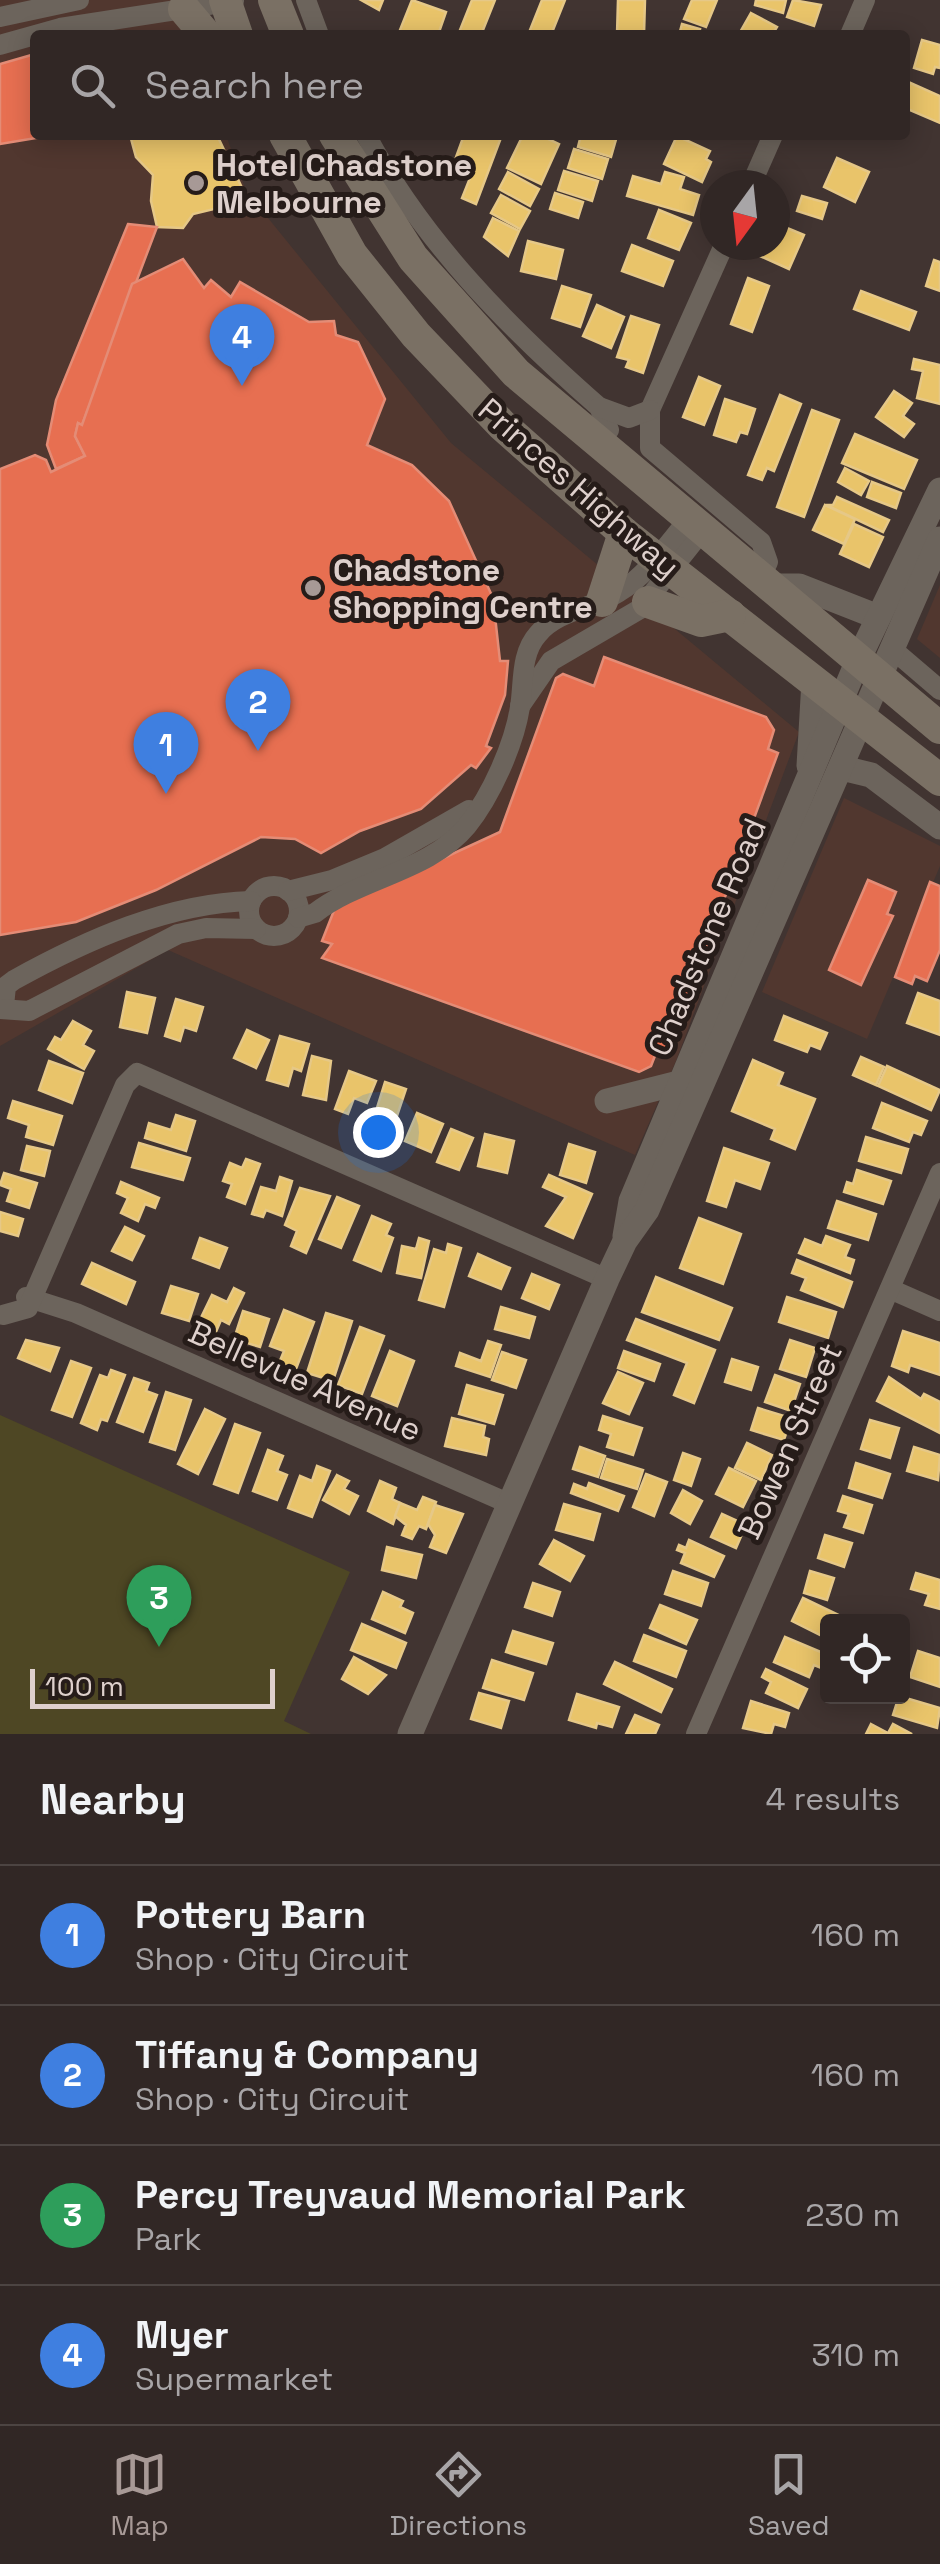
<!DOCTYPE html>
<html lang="en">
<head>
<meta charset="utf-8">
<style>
	:root { --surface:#312725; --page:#3d3332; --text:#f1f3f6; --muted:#a8a5a7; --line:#4c4442; --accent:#a79996 }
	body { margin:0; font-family:"Space Grotesk",sans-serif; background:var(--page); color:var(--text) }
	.controls { position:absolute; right:30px; bottom:30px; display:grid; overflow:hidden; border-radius:10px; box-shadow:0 5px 25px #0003 }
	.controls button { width:90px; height:90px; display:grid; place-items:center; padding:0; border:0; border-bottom:2px solid var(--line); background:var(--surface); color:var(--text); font:50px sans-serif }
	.compass { position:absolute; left:700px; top:170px; width:90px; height:90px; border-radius:50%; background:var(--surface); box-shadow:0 5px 25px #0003; rotate:195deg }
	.scale { position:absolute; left:30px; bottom:25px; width:245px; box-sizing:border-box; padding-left:10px; border:5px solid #ded0cc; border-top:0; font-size:28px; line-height:35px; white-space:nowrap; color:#ded0cc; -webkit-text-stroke:8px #261c19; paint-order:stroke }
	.you { position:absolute; left:378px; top:1132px; width:35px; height:35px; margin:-25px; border:8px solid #fff; border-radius:50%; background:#1a73e8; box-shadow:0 0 0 15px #1a73e833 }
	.badge { display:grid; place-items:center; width:65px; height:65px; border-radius:50%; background:var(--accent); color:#fff; font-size:32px; font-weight:700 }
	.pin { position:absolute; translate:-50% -82px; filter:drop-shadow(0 2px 5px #0008) }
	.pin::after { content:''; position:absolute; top:52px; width:35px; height:30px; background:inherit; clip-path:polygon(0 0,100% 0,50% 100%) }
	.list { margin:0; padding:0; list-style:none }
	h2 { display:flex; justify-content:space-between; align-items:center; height:130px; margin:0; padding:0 40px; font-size:42px }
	h2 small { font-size:32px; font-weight:400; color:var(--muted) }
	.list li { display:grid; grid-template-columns:65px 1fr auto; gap:30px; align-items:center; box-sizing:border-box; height:140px; padding:0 40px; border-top:2px solid var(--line) }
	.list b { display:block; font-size:38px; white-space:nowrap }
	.list p { margin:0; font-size:32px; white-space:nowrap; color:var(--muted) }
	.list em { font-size:32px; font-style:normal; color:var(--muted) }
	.icon { flex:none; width:55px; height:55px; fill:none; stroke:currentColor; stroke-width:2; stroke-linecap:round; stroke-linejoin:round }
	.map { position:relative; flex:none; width:940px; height:1734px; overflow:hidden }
	.search { position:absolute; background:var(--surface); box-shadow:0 5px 25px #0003; left:30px; right:30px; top:30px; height:110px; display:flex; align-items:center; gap:25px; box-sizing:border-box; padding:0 35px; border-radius:10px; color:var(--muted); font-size:38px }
	.sheet { height:690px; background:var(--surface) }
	nav { display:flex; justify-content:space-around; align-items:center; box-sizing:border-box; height:140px; border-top:2px solid var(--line); background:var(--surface); font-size:28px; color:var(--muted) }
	nav a { display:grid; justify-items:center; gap:5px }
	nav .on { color:var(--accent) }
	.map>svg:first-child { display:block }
</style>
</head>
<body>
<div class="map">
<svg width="940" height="1734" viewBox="0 0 940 1734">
	<rect width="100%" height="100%" fill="#413431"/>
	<g fill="#51372f">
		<polygon points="0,0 179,0 191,35 35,35 35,135 226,135 246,191 451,443 799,732 676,1061 635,1155 168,950 0,1046"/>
		<polygon points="940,585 940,658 917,639"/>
		<polygon points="844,798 940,846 940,866 867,1039 762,992"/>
	</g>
	<polygon fill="#4e4724" points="0,1415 350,1572 284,1721 311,1734 0,1734"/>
	<g fill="#e9c46a" stroke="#e6c887" stroke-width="2.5">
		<polygon points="361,0 383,0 379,10"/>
		<polygon points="412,0 446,12 438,35 398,35"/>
		<polygon points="472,0 495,0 481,35 458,35"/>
		<polygon points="542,0 565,0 551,35 528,35"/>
		<polygon points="618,0 645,0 644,35 617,35"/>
		<polygon points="692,0 717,0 706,27 684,19"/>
		<polygon points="756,0 786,0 783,13 755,5"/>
		<polygon points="793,0 821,5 814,26 787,17"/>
		<polygon points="751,13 777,27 772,35 739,34"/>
		<polygon points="682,24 700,29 698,35 679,35"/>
		<polygon points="922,40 940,45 940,68 935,67 933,74 914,68"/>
		<polygon points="906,81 940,96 940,123 905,108"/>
		<polygon points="130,135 217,135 243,190 235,204 193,214 183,228 157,227 151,201 153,175 136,157"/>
		<polygon points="464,135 502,135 476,204 462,198 470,178 451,171"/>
		<polygon points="523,135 540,135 559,144 541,184 507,168"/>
		<polygon points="581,135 617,136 611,157 578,147"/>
		<polygon points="677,136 710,151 706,159 711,162 702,182 664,164"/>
		<polygon points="574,149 608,159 602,179 568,168"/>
		<polygon points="837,158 869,172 855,202 824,187"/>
		<polygon points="564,171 598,181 592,201 558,190"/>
		<polygon points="508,172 539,189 530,206 499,189"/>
		<polygon points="665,172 684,177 680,189 699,195 693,215 627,196 633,176 661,184"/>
		<polygon points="555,193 583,202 578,218 550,209"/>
		<polygon points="501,195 530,211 520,229 491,213"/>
		<polygon points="802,196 827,203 822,219 797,211"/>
		<polygon points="659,210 691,223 679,250 648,238"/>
		<polygon points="493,218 519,231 508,256 484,237"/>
		<polygon points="775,223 804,235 789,269 760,256 765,245 775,245"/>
		<polygon points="528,241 563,250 556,279 521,271"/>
		<polygon points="632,245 673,261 663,286 622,271"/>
		<polygon points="934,260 940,262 940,291 926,286"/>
		<polygon points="748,278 769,286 752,332 731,324"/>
		<polygon points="562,286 591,295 580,327 552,318"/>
		<polygon points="861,291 916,312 909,330 854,309"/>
		<polygon points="597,305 624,317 611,348 583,336"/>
		<polygon points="631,316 659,325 643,373 626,367 629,360 617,357"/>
		<polygon points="914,359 940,365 940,404 917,398 923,371 912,369"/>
		<polygon points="699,377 720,386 704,425 683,417"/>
		<polygon points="894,391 912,403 903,416 914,424 904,437 876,417"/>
		<polygon points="780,395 801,404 774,471 767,468 762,480 748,475"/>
		<polygon points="725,399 755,409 747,434 740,432 736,442 714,435"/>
		<polygon points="812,410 839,420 804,517 777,507"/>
		<polygon points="855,434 917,460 904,489 842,463"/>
		<polygon points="845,468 869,481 861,495 838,482"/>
		<polygon points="872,482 901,493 896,508 867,497"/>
		<polygon points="837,497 889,520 883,532 826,505 833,505"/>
		<polygon points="825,505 855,519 844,544 813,530"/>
		<polygon points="854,524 883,537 869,567 840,554"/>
		<polygon points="127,992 155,998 147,1033 120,1027"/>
		<polygon points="918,993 940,1001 940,1035 907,1023"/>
		<polygon points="176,999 203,1007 196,1031 184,1027 180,1041 165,1036"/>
		<polygon points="784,1016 827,1033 820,1049 810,1045 807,1052 775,1040"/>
		<polygon points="73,1021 91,1031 83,1045 94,1051 84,1069 48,1049 55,1037 61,1040"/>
		<polygon points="247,1030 269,1040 256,1068 234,1058"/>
		<polygon points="280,1036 309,1044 301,1071 293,1068 288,1086 267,1080"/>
		<polygon points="312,1056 331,1061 326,1100 303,1095"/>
		<polygon points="861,1057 884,1067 876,1085 853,1075"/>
		<polygon points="753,1060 783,1073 778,1085 815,1099 795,1149 771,1139 775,1129 732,1111"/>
		<polygon points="49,1061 83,1073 72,1103 39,1090"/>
		<polygon points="887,1066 940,1090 931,1110 878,1086"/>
		<polygon points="349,1071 376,1081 367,1103 354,1098 348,1114 335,1109"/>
		<polygon points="385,1082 406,1089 392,1131 372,1124"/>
		<polygon points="13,1101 62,1116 53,1145 26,1137 29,1125 8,1118"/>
		<polygon points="882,1103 927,1121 921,1135 913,1132 909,1142 873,1128"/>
		<polygon points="417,1113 443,1124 431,1152 405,1141"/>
		<polygon points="176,1115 195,1121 186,1151 145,1138 149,1123 171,1130"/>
		<polygon points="451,1129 473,1138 459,1170 437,1162"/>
		<polygon points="485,1134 514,1141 507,1173 478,1166"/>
		<polygon points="866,1137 908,1149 901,1173 859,1161"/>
		<polygon points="139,1143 190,1158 183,1180 132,1167"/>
		<polygon points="569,1144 595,1152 586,1183 560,1175"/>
		<polygon points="27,1146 50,1151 44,1176 21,1170"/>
		<polygon points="724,1148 769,1163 760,1189 735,1180 726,1207 707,1201"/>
		<polygon points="246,1159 260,1164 245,1204 227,1197 232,1184 223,1181 230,1163 242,1168"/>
		<polygon points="857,1170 891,1181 883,1204 844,1192 847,1182 853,1184"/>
		<polygon points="4,1173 37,1183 29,1208 7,1201 11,1189 0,1185"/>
		<polygon points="549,1175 592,1194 573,1238 546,1226 566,1197 543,1187"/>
		<polygon points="280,1177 292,1181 282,1216 266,1210 263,1217 252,1214 261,1187 276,1191"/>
		<polygon points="121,1182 159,1198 155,1208 145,1204 138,1221 121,1213 128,1198 117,1193"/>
		<polygon points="300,1188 330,1196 306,1253 291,1246 297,1231 285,1225"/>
		<polygon points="337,1197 359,1206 341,1248 319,1239"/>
		<polygon points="837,1201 876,1214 868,1240 828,1228"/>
		<polygon points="0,1212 23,1219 18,1236 0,1231"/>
		<polygon points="372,1216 391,1224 386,1235 393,1238 381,1271 354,1260"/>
		<polygon points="699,1218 741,1234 723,1284 680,1268"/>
		<polygon points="125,1227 144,1236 132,1260 112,1251"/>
		<polygon points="826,1236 850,1245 845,1257 854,1260 850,1273 799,1253 805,1239 822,1246"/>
		<polygon points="200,1238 227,1248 219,1268 193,1258"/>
		<polygon points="419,1238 429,1241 421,1278 397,1273 402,1246 416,1249"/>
		<polygon points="448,1244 461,1248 444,1307 419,1300 434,1249 446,1253"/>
		<polygon points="478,1254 510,1268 501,1289 469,1276"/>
		<polygon points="797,1260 852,1282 843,1307 801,1290 806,1278 792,1273"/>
		<polygon points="92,1263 135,1282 126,1304 82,1284"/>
		<polygon points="532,1274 559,1285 549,1309 522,1298"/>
		<polygon points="656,1277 732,1308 719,1340 642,1312"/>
		<polygon points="171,1286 198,1294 189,1321 162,1313"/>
		<polygon points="234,1288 244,1293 229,1324 221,1320 215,1334 197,1326 212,1295 227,1302"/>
		<polygon points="787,1297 836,1312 828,1338 779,1322"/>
		<polygon points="501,1307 535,1317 529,1338 495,1329"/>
		<polygon points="284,1310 314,1322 296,1369 279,1363 284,1351 270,1346"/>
		<polygon points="243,1311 269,1319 260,1347 234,1339"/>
		<polygon points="326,1313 352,1321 333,1381 307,1373"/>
		<polygon points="636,1319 715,1350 694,1403 674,1395 687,1363 627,1340"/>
		<polygon points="360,1327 384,1336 362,1394 338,1385"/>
		<polygon points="903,1331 940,1343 940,1375 910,1365 908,1372 892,1366"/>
		<polygon points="26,1340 59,1348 50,1371 18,1358"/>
		<polygon points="790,1340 815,1348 806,1377 780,1369"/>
		<polygon points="488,1341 501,1345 490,1377 456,1366 460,1353 481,1361"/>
		<polygon points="390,1351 414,1361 397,1406 372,1396"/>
		<polygon points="624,1351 660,1364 654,1381 618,1368"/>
		<polygon points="502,1352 526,1360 516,1388 492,1380"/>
		<polygon points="732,1359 758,1367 751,1390 725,1382"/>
		<polygon points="71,1361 91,1368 72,1417 52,1410"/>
		<polygon points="111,1370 125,1375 107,1421 101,1419 97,1430 81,1423 100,1375 108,1378"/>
		<polygon points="618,1372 643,1383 629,1414 603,1403"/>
		<polygon points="775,1375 800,1384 791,1411 765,1402"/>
		<polygon points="889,1377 921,1399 924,1394 940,1402 940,1433 877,1401"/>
		<polygon points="134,1378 149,1383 146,1391 157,1395 143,1432 117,1422"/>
		<polygon points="467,1385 503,1395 494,1424 459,1414"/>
		<polygon points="166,1392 191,1400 175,1450 150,1442"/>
		<polygon points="758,1408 791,1418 784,1440 751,1430"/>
		<polygon points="205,1409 225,1419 198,1474 178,1464"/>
		<polygon points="603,1416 642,1428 633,1455 607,1447 611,1434 599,1430"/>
		<polygon points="452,1418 485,1426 483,1437 489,1439 486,1455 445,1446"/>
		<polygon points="870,1420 899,1428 890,1458 861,1449"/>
		<polygon points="235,1424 260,1433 238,1493 214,1484"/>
		<polygon points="747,1443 772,1455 761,1480 735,1468"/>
		<polygon points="580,1447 605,1456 598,1477 573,1469"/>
		<polygon points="914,1447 940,1455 938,1480 907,1471"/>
		<polygon points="268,1450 283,1456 277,1471 287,1475 277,1500 253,1491"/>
		<polygon points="683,1453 700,1459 691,1486 674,1480"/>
		<polygon points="607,1459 643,1470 637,1489 601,1478"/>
		<polygon points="856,1463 890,1474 882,1498 849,1488"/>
		<polygon points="317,1466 330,1471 312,1517 288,1508 300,1476 312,1481"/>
		<polygon points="729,1468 756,1481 743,1507 716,1494"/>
		<polygon points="646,1474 667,1482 654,1516 633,1507"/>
		<polygon points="337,1475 349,1481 344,1489 358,1496 349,1514 323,1500"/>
		<polygon points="380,1481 396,1488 392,1499 400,1503 393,1524 368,1511"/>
		<polygon points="589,1483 624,1496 618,1511 571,1493 574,1484 587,1489"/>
		<polygon points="683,1490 702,1501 690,1524 671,1513"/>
		<polygon points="843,1496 872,1505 863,1533 844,1527 849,1514 838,1511"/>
		<polygon points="423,1497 436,1502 426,1529 419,1526 412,1539 402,1535 406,1525 395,1516 400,1503 417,1510"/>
		<polygon points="564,1504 600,1514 593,1540 556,1530"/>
		<polygon points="435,1505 463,1514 446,1553 430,1547 435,1535 428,1524"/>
		<polygon points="722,1514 746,1525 736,1548 711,1537"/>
		<polygon points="825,1535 852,1543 844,1567 818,1558"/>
		<polygon points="554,1540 584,1556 570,1581 540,1564"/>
		<polygon points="689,1540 724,1556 714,1577 681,1563 685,1553 677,1550 679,1545 686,1548"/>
		<polygon points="387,1547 422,1555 416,1578 382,1570"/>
		<polygon points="673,1571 708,1583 701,1606 665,1594"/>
		<polygon points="810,1571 834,1578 827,1600 804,1593"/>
		<polygon points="916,1573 940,1580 940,1609 925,1605 929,1594 911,1589"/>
		<polygon points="533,1583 560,1592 552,1616 525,1607"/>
		<polygon points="383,1592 403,1601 400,1607 413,1613 405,1633 372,1619"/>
		<polygon points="803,1598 843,1617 841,1621 828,1621 828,1639 792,1621"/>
		<polygon points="660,1605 697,1620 686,1644 650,1628"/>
		<polygon points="362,1624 406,1643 396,1668 351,1650"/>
		<polygon points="513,1631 553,1643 546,1664 506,1652"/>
		<polygon points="644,1635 686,1651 676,1677 634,1661"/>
		<polygon points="785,1637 828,1655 824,1669 814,1665 809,1677 774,1662"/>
		<polygon points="918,1651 940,1658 940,1687 910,1677"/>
		<polygon points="354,1657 386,1675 368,1694 342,1679"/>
		<polygon points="492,1660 533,1673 524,1700 483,1688"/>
		<polygon points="615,1662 672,1689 661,1712 604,1684"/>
		<polygon points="766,1669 807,1689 798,1708 766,1693 771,1682 762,1677"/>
		<polygon points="479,1693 509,1701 501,1728 471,1719"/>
		<polygon points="577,1694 619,1707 612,1727 597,1723 596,1728 569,1720"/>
		<polygon points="899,1696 940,1708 937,1728 893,1715"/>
		<polygon points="751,1701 789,1713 785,1727 774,1724 771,1734 743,1728"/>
		<polygon points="635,1715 659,1725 655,1734 626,1734"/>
		<polygon points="871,1724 888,1733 893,1724 912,1734 866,1734"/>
	</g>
	<g fill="#e76f51" stroke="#e48c76" stroke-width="2.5">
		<polygon points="35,54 35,135 54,135 0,144 0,64"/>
		<polygon points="128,224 157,227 82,425 78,423 75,436 85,456 56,469 47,445 56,400"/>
		<polygon points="183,259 204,288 211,280 231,297 240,282 309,322 334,321 336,335 358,342 385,399 367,445 412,465 449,501 493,598 500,661 508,661 505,695 486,746 491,748 476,768 471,765 421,809 360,831 321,853 295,839 261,837 156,890 76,922 0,935 0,469 35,455 46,460 51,472 85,456 75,436 78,423 82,425 132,284"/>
		<polygon points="604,657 766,717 774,730 768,749 778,753 668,1052 658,1048 651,1066 639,1072 322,958 332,944 322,941 335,908 500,832 556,678 563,674 594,686"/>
		<polygon points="868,880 896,892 887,914 893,916 861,985 829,970"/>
		<polygon points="930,882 940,886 940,950 927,981 915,976 912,984 895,977"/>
	</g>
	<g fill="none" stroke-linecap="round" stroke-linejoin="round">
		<g stroke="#6c645c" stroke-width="20">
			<polyline points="306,0 319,35"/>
			<polyline points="0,17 79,0"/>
			<polyline points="850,35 865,0"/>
			<polyline points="0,45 60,28 234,1"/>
			<path d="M366 135C423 242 509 328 599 407L609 430 599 445"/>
			<polyline points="751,185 773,135"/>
			<polyline points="724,245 650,410 650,448 761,542 768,562 760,578"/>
			<polyline points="599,407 629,418 650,410"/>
			<polyline points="891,648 940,690"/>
			<polyline points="520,706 551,661 640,609 702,531"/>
			<circle cx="274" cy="911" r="25"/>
			<polyline points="288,891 332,880 385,858 469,810"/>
			<path d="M298 918 315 913C360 878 430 871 467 826 491 796 514 745 520 707 524 683 520 654 538 634 558 610 594 608 619 592 647 575 667 545 688 520"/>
			<path d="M4 1006 6 986 14 980C86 940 169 903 251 901"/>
			<polyline points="0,1009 29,1011 178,934 206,928 256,929"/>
			<polyline points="890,1289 940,1311"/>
			<polyline points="26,1297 76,1313 510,1504"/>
			<polyline points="3,1315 28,1308 125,1085 137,1073 607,1279"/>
			<polyline points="696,1734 940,1173"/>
		</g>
		<g stroke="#6c645c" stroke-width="25">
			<polyline points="769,586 799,586 878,617"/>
			<polyline points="809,766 814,681"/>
			<polyline points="842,768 871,775 940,827"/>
			<polyline points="607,1101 682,1082"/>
			<polyline points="625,1236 631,1201 858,660 940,490"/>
			<polyline points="410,1734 607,1279 625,1241 647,1210 940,539"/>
		</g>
		<g stroke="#7a7064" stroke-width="32">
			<polyline points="225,0 237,35"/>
			<polyline points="274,0 288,35"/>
			<polyline points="184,9 206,35"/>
			<polyline points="285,135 352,255 416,335 502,425 624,533 940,780"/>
			<polyline points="335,135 413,258 516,373 940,728"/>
			<polyline points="602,601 624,533"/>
			<polyline points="648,602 701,621 730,615"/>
		</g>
	</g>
	<g fill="#a79996" stroke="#261c19" stroke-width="4">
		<circle cx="196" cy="183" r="10"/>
		<circle cx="313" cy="588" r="10"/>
	</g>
	<g text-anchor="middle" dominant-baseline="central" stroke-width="10" stroke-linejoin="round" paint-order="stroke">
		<g font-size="32" font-weight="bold" fill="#ded0cc" stroke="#261c19" text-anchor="start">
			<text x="216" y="165">Hotel Chadstone<tspan x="216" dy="37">Melbourne</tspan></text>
			<text x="333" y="570">Chadstone<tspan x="333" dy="37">Shopping Centre</tspan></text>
		</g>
		<g font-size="32" fill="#ded0cc" stroke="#261c19">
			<text transform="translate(579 488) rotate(41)">Princes Highway</text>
			<text transform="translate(707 937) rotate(-67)">Chadstone Road</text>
			<text transform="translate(305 1381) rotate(24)">Bellevue Avenue</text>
			<text transform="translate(790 1441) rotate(-66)">Bowen Street</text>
		</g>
	</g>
</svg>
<div class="controls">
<button><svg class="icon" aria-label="locate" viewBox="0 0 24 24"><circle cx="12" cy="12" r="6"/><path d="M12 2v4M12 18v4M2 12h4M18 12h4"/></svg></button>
</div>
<svg class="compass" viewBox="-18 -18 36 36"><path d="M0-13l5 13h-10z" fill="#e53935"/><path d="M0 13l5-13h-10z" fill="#a8a5a7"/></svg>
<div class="scale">100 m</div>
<div class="you"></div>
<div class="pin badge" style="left:166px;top:794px;background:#3f7fe0">1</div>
<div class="pin badge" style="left:258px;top:751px;background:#3f7fe0">2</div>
<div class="pin badge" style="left:159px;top:1647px;background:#2e9e5b">3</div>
<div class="pin badge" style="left:242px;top:386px;background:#3f7fe0">4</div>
<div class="search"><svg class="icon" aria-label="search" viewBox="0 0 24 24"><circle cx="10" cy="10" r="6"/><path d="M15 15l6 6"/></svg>Search here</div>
</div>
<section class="sheet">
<h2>Nearby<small>4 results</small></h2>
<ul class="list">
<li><span class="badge" style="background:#3f7fe0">1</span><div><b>Pottery Barn</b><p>Shop · City Circuit</p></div><em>160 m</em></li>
<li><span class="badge" style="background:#3f7fe0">2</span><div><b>Tiffany &amp; Company</b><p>Shop · City Circuit</p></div><em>160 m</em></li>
<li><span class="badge" style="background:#2e9e5b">3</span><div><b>Percy Treyvaud Memorial Park</b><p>Park</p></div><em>230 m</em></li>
<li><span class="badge" style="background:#3f7fe0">4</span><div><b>Myer</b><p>Supermarket</p></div><em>310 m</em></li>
</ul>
</section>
<nav>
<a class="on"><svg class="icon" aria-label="map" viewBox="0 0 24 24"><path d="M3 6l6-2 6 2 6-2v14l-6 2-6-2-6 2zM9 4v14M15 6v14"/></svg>Map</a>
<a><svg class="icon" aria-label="directions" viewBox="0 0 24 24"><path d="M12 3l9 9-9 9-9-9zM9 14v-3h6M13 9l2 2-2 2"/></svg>Directions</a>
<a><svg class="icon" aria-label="saved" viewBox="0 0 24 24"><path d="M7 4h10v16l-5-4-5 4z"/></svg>Saved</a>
</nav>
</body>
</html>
